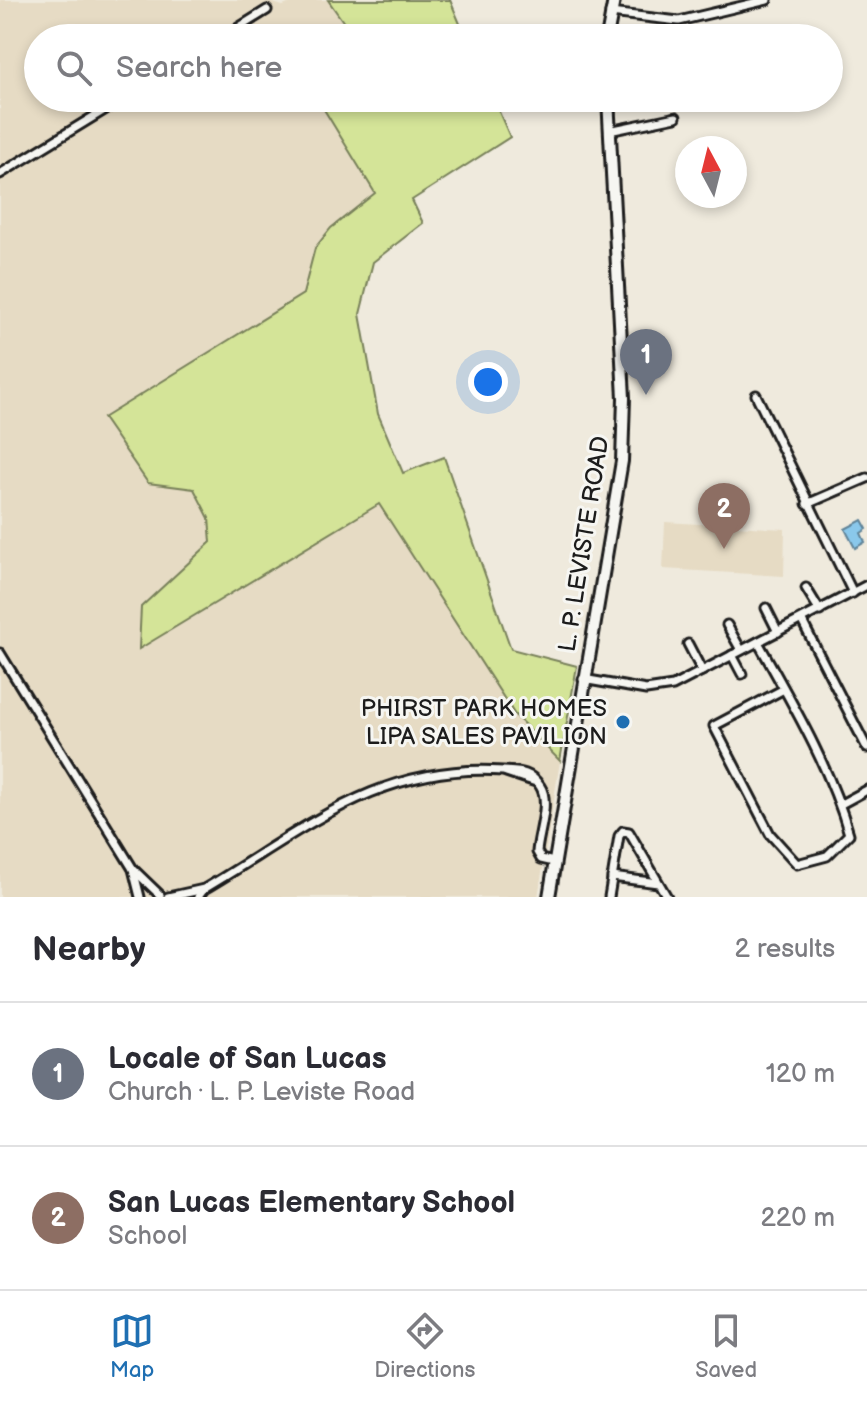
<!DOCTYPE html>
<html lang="en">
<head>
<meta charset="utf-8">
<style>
	:root { --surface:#fff; --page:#f7f7f7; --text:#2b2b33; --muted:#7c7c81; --line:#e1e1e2; --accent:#1f6fb2 }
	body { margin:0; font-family:"Balsamiq Sans",sans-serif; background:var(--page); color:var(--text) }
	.compass { position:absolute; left:675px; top:136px; width:72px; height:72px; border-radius:50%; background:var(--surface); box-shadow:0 4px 12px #0003; rotate:353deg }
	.you { position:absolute; left:488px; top:382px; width:28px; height:28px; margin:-20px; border:6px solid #fff; border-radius:50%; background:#1a73e8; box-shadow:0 0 0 12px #1a73e833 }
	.badge { display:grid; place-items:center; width:52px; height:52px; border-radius:50%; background:var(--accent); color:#fff; font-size:26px; font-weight:700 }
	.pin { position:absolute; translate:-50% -66px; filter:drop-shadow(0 2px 4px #0008) }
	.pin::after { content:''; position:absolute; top:42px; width:28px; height:24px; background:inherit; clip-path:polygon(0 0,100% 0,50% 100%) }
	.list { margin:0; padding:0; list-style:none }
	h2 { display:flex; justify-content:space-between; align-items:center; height:104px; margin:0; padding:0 32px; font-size:34px }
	h2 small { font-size:26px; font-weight:400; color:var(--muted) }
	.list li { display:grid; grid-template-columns:52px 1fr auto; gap:24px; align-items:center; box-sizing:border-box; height:144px; padding:0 32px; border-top:2px solid var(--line) }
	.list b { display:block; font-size:30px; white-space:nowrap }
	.list p { margin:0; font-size:26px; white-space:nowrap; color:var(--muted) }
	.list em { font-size:26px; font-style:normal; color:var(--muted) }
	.icon { flex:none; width:44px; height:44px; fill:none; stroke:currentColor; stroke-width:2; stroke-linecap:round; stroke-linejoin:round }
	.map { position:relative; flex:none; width:867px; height:897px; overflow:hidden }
	.search { position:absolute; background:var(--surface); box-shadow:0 4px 12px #0003; left:24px; right:24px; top:24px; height:88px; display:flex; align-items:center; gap:20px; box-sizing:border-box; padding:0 28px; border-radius:44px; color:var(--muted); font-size:30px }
	.sheet { height:392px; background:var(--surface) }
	nav { display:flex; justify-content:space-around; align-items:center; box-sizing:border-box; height:112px; border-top:2px solid var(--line); background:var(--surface); font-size:22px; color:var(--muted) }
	nav a { display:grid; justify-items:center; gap:4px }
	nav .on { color:var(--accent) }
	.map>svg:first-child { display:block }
</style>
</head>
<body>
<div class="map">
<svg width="867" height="897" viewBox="0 0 867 897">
	<rect width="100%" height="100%" fill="#efeadd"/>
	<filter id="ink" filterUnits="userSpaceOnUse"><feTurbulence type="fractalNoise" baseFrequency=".0125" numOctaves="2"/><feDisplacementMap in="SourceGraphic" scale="16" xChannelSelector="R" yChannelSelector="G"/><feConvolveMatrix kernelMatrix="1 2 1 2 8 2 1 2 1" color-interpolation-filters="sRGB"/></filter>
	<g filter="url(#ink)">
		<g fill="#e6dbc4">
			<polygon points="0,0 263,0 283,6 298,0 328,0 349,31 340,38 38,38 38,98 317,98 375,192 331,228 316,248 303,294 103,418 194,489 209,518 211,542 141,607 139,648 379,503 515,715 560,761 538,897 0,897"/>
			<polygon points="665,522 785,529 784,576 663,569"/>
		</g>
		<g fill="#d4e498" stroke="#78805a" stroke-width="2">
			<polygon points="328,0 450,0 466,38 340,38 349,30"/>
			<polygon points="317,98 493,98 510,137 412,200 423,223 373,262 360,314 378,414 403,473 444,457 511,649 577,666 560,761 515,715 379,504 139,649 141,607 211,542 209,518 194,489 148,483 103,418 303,294 315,248 331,228 375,193"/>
		</g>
		<polygon fill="#8ac8eb" stroke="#5e8398" stroke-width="2" points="862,520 867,529 861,533 865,542 855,548 845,529"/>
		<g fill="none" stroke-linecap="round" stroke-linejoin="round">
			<g stroke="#1c1c1c" stroke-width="13">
				<g id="street">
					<polyline points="610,13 679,21 767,0"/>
					<polyline points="222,38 267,10"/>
					<polyline points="609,131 676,117"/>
					<polyline points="0,174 124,98"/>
					<polyline points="756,395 853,593"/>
					<polyline points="807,504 867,478"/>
					<polyline points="806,588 820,611"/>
					<polyline points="766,608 778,632"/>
					<polyline points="802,621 867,748"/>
					<polyline points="727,625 741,650"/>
					<path d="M758 642C792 703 830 767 849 834L827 856 797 864 770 834 714 726 784 689"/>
					<polyline points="688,644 702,671"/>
					<polyline points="0,653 133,869 140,897"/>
					<polyline points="732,655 742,674"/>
					<polyline points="583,679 646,690 673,686 867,585"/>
					<polyline points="506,772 536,782"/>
					<polyline points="841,804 867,790"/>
					<polyline points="133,869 160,895"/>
					<polyline points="612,877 658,883"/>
					<polyline points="168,897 204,889"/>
					<path d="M198 897 204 889C304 830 380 762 503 771 519 772 530 771 540 786 551 802 538 834 537 852L541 859 554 862"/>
					<polyline points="609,897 619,836 623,831 629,832 667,897"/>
				</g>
			</g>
			<g stroke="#1c1c1c" stroke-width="16">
				<g id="secondary">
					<polyline points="607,38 614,0"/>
					<polyline points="549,897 622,461 624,398 608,98"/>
				</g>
			</g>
			<use href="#street" stroke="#f6f6f2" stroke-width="7"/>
			<use href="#secondary" stroke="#f6f6f2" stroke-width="10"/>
		</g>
	</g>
	<circle fill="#1f6fb2" stroke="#f6f6f2" stroke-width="3" cx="623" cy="722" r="8"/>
	<g text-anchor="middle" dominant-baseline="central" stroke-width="6" stroke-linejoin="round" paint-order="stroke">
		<g font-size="24" fill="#1c1c1c" stroke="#f6f6f2">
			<text transform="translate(584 544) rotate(-81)">L. P. LEVISTE ROAD</text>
		</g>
		<g font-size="24" fill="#1c1c1c" stroke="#f6f6f2" text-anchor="end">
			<text x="607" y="708">PHIRST PARK HOMES<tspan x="607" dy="28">LIPA SALES PAVILION</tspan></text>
		</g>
	</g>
</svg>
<svg class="compass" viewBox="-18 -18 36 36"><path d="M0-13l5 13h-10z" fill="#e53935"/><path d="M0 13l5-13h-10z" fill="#7c7c81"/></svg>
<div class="you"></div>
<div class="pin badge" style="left:646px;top:395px;background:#6b7280">1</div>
<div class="pin badge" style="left:724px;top:549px;background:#8d6e63">2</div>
<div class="search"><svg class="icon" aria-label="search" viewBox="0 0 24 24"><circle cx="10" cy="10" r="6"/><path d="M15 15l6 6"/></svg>Search here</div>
</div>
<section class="sheet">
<h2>Nearby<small>2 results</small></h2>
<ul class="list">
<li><span class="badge" style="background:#6b7280">1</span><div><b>Locale of San Lucas</b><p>Church · L. P. Leviste Road</p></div><em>120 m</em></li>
<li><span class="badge" style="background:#8d6e63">2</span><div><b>San Lucas Elementary School</b><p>School</p></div><em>220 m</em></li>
</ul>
</section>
<nav>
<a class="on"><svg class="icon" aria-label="map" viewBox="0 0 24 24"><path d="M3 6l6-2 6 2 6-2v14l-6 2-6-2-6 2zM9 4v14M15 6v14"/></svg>Map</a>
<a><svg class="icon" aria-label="directions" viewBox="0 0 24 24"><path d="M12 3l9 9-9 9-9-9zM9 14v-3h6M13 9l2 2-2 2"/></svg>Directions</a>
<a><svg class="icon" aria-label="saved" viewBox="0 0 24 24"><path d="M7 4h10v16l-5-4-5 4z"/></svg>Saved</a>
</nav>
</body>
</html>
